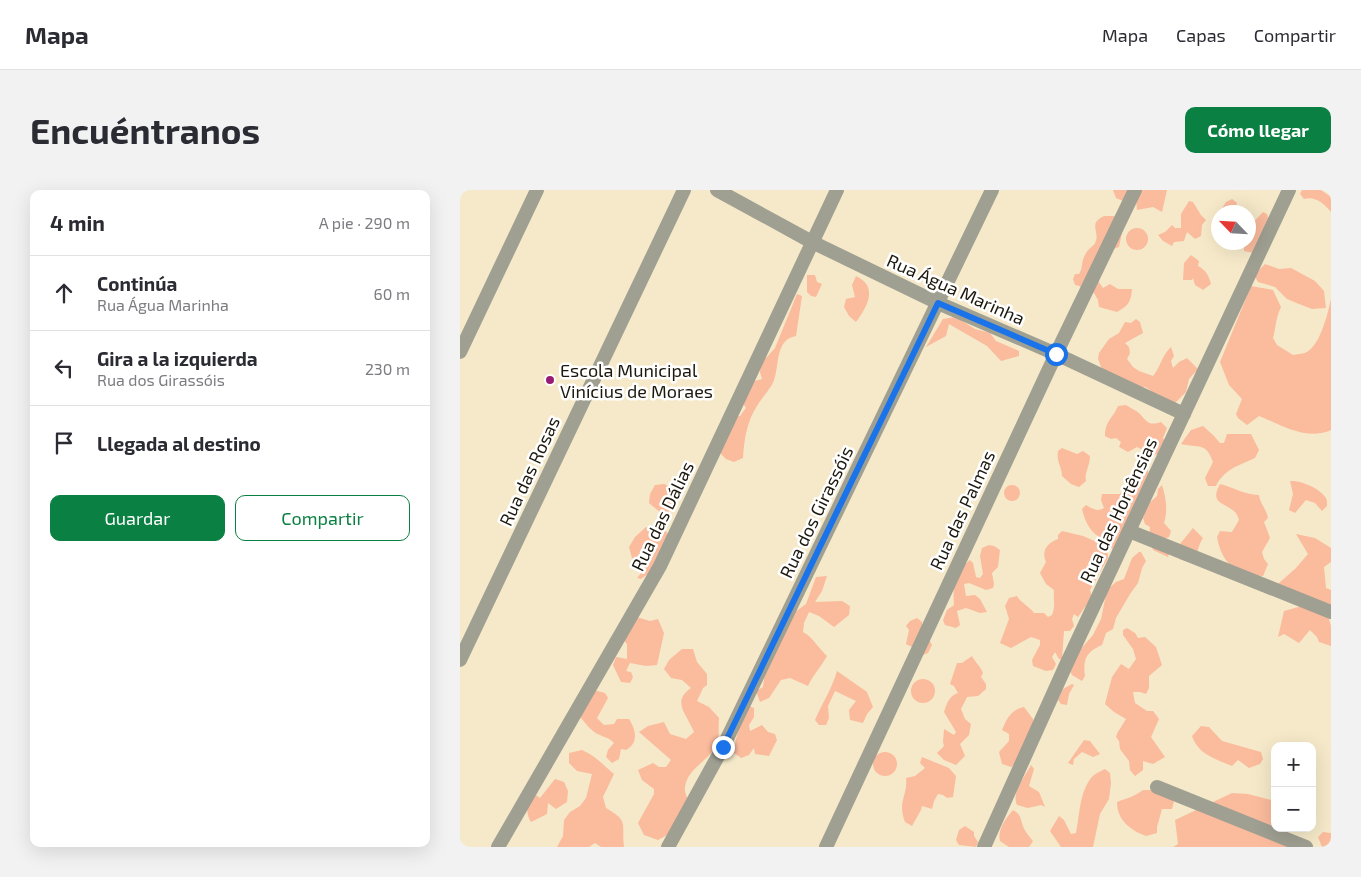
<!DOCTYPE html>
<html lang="es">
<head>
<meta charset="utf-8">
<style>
	:root { --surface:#fff; --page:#f2f2f3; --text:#2b2b33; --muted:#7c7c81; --line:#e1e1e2; --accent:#0b8043 }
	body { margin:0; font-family:"Exo 2",sans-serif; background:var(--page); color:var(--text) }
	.controls { position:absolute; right:15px; bottom:15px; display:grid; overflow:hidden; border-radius:10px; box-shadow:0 5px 20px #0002 }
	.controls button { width:45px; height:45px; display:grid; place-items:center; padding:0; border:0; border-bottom:1px solid var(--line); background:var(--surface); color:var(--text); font:25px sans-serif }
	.compass { position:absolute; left:751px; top:15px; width:45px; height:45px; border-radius:50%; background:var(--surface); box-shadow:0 5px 20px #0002; rotate:295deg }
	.stop { position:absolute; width:15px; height:15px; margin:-11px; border:4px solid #1a73e8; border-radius:50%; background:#fff }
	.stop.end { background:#1a73e8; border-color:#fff; box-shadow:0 1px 5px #0008 }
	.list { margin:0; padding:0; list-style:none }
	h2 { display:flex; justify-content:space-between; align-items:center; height:65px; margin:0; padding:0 20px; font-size:21px }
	h2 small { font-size:16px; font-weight:400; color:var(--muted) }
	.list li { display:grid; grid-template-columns:32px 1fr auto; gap:15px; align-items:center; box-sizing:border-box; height:75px; padding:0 20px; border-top:1px solid var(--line) }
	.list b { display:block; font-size:19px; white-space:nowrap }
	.list p { margin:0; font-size:16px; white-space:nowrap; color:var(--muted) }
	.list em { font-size:16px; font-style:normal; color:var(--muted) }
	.actions { display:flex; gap:10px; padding:15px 20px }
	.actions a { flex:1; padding:11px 0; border:1px solid var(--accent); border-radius:10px; text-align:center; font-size:18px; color:var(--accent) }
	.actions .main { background:var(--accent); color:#fff }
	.icon { flex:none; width:28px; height:28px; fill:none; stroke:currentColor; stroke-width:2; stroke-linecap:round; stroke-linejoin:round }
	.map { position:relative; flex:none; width:871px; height:657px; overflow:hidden; border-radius:10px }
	header { display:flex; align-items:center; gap:30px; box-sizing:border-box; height:70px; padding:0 25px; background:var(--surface); border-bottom:1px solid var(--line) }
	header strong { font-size:24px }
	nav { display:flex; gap:28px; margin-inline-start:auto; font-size:18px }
	.intro { display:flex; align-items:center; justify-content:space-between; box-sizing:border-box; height:120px; padding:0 30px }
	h1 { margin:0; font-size:35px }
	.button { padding:12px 22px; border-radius:10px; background:var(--accent); color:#fff; font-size:18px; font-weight:700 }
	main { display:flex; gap:30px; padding:0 30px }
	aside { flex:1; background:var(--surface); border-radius:10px; box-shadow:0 5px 20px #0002 }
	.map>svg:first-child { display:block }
</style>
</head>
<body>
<header>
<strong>Mapa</strong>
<nav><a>Mapa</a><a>Capas</a><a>Compartir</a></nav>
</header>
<div class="intro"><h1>Encuéntranos</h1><a class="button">Cómo llegar</a></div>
<main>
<aside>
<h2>4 min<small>A pie · 290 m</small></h2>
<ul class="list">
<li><svg class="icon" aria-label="ahead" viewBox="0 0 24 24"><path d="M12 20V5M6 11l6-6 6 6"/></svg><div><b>Continúa</b><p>Rua Água Marinha</p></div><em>60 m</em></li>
<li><svg class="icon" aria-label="left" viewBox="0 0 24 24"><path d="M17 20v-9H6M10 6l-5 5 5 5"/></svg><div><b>Gira a la izquierda</b><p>Rua dos Girassóis</p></div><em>230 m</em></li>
<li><svg class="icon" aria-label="arrive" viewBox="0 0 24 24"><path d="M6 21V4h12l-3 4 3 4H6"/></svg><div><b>Llegada al destino</b></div></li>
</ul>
<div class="actions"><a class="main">Guardar</a><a>Compartir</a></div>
</aside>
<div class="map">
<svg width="871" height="657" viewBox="0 0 871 657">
	<rect width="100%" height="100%" fill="#f5e9c9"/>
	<g fill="#fbbb9d">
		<polygon points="653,0 707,0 702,22 693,17 677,20 676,10 663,11 656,8"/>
		<path d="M842 0H861L871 7V22C864 14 856 6 844 9L840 4Z"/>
		<polygon points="772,9 777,13 776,16 782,22 763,22 761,20 766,12"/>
		<polygon points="729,11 733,12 741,25 746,30 742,35 741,46 735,49 727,42 724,51 714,52 712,56 703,51 698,45 705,42 712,35 715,38 721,38 721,24"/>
		<polygon points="803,22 807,24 810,35 794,63 784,61 784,53 788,52 789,37"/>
		<path d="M644 26H656L664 33 659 57 653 59 638 91 643 98 650 94 658 99H672C671 112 668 116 657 122L639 117 638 110 634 103C626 101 623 96 615 95L613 89 615 84H619C623 78 621 72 625 65 628 58 633 57 635 53 641 42 627 34 644 26Z"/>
		<circle cx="677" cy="49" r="11"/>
		<path d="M731 65 739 71 738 76C746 80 749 86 751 94L743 100 735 95 733 88 732 90H723L724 73Z"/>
		<polygon points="805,74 819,79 831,78 855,91 864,101 866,118 852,119 839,114 827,109 815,97 798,92 794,85"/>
		<polygon points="347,85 355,85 357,92 362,94 356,107 351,106 347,102"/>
		<path d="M396 86C419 97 407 117 396 132L389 126 384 117 386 109 395 107 392 95Z"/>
		<path d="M791 96 813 100 821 117C816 127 816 136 813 148L817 155 833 165C837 164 842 164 845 163 860 157 868 123 871 109V240C847 251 822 235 799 226L787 235 778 228 776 224 782 209 769 195 760 172Z"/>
		<path d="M337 104 342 106 336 146C315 150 320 173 314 190 311 199 302 207 297 216 287 231 284 250 283 268L274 272 266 269 261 264V252L273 227 280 226 286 218 279 207 291 192 302 189 300 182 301 170 307 167 315 158Z"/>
		<polygon points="496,127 515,139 530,143 536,151 559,161 559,166 541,171 527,156 489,134 486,146 466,157 483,129"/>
		<path d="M676 129 680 132 683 143 665 153 669 157 670 163 667 169 673 177 679 181 693 186C700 178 702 165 711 157L714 166 711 171 713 178 719 172 727 168 738 179 729 189 726 202 712 216 694 204 690 200 685 197H677L643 182 638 169 639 163 649 149 659 143 665 132 671 133Z"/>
		<path d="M666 215C670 218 676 220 680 224 687 232 689 236 701 232L707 238 703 248 705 252 702 265 690 264 677 257 668 262 659 257 661 252 656 248 651 249 645 246C645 231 653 228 658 216Z"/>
		<path d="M743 236 754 246 760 253H764L767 244H791L799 260 795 268C780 275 764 279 756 296H748L745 288 753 272C746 252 739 258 721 254L731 240Z"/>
		<path d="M602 258 617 264 623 261 630 266C630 276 624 283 626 291L619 297 611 294 602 286C602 277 596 271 598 261Z"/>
		<path d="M683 273 687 276 689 285 666 335 663 336 664 343 653 360 647 350C633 347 625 333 622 319L626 315C633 319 637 322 644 318L641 310 642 304H660L667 295H670Z"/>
		<path d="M830 291C840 290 860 298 866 308 867 310 867 313 867 316L862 321 855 313 846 310 835 323 829 320 833 304Z"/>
		<polygon points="204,294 213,298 217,307 208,323 201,323 189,313 190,304 195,295"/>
		<path d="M760 294C775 298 783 304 799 305 800 314 807 320 808 328L804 332 810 348 802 362 804 369 808 374 803 386C776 385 762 374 757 347L760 341 772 342 779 330C778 327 777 324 775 322 764 312 749 314 760 294Z"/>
		<circle cx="552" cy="303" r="8"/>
		<path d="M702 295C706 307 708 321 704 333L711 341 709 347 704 349 720 354 733 338 743 348C738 355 737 365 734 374L719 369 712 354 708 367 693 360 689 349 690 337 685 334 683 328 688 314 697 306 698 299Z"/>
		<polygon points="186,337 205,339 209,347 189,383 181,389 177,388 182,382 172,368 169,357 175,347"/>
		<path d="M602 341 623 346 639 353 647 359 648 368 630 400 632 407 618 427 614 424 612 429 614 436 610 441H604L602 469H599L595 462 592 467 596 474 593 480 586 481 573 476 572 470 580 455V450L571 447 551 458 540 453 549 429 545 416 549 408 557 406C561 413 569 416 574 423H584L588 427 592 425C596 416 593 409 594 400L586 394 580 383 586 372C581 361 587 353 598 349V345Z"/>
		<polygon points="836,344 855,348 871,358 871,372 864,377 866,398 871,400 871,417 818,394 836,378 848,364"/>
		<path d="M529 355 534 356 540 360 538 377 532 383 534 394 533 398 526 400 509 393 504 394 506 406 515 405 520 409 527 422 520 423 506 418 497 421 500 435 496 438 485 435 483 430 487 420 494 415C493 395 493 383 510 370L513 373 516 387 520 388 523 384 520 366 522 358Z"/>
		<path d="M679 362H681L686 371 682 378 678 393 670 404 656 428 653 439 646 443 642 455C626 462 623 469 625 486L622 491 612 485 607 475 633 445 641 429 647 400 656 392 664 389 672 368Z"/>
		<path d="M367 386 362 401 355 412 382 411 390 416 389 425 374 437 359 426 349 422 344 433 343 442C352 446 359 459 367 466 361 477 353 485 348 496L330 488 321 490 309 508 300 512 296 501 303 497 305 481 335 422 346 414 356 387Z"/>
		<polygon points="842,416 868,426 871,436 871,456 859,452 857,447 850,440 839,453 824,444 818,447 824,421"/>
		<polygon points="173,426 190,431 198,429 204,443 197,475 186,476 170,473 166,481 171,482 173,487 170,493 161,492 153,475 156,467 167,469 167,454 161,447"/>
		<polygon points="457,428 462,432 462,437 472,455 468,463 460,466 454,458 446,454 449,440 446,436 450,431"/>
		<polygon points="667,438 675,443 678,448 685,447 696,457 702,475 689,486 689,498 686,504 680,502 673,502 675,513 687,521 693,521 699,529 691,547 705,567 693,574 683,571 683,580 675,586 670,580 669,571 660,559 659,551 656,547 659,538 658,542 666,529 654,522 645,514 652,487 661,474 669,479 676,469 673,459 663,445 663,440"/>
		<path d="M222 459H233L237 472 247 484V495L243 498 237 511 249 517 259 528C258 537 260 549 256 556 248 571 227 579 225 597 224 602 228 609 229 613L215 641 198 650 184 645 178 633 194 604V599L182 590 178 580 193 573 199 577H206L211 570 179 542 188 536 204 532 210 544 226 549 234 542C227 524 211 512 231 498L222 490 211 488 204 479 209 470Z"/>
		<path d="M512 466C515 472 521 477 523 483L521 487 526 494V499L518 506 507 507 501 519 505 529 511 534 509 545 500 554 505 566 496 575 484 570 477 563 484 556 483 552 484 539 494 545 496 542 484 522C487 513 489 506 498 503L494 496 490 494 497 473H502Z"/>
		<path d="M377 481 407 502 413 517 407 524 403 533 390 530 389 520 396 511 375 501 368 516 369 528 366 535H359L355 530C362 513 372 499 377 481Z"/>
		<circle cx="463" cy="501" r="12"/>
		<polygon points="612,494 614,495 609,504 607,515 601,514 598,510 603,499"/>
		<path d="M134 500 145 503 148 508 137 528 144 535 154 534 157 529H169C176 540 179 553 166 560L161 559 159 569 152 573 146 567 148 560 154 553C148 547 146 548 140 545 132 542 126 534 121 528L122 518Z"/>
		<path d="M289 516 294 518V527L289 535 290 541 302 535 308 542 315 544 317 550 309 566 295 564 294 558 289 565 281 568 274 563C275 546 282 531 289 516Z"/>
		<path d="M564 517 573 529V537L555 574 551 577 542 574 539 562 549 551V544L542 540C547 528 551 520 564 517Z"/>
		<path d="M741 536 749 537 762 551 801 562 803 569 800 574 789 578 778 570 772 576C755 569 738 564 732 546Z"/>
		<polygon points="624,550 630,551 640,564 633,567 622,562 614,569 613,575 608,573"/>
		<path d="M122 560C137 567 142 574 154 584L143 607 146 618C170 632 161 633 164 657H141L135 653 129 657H97L103 646 104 630 110 622 120 616 126 608 132 584 117 581 109 573V563Z"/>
		<circle cx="425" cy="574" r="12"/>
		<path d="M462 567 489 578 496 586 493 607 487 608 483 605 478 604 474 611 472 619 462 616 461 620 452 636 445 632C437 611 448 606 446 588L455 586 465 578 460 573Z"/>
		<path d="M571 575 574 579 569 596 579 602 585 617 581 615 568 618 557 615C551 602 565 587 571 575Z"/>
		<path d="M645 579 650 583 651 593 649 609 640 624 633 657H601L590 641 599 626 604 630 611 644 616 643C620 624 619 604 631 588 634 584 641 581 645 579Z"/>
		<path d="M95 589 104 592 108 601 107 612 96 619 88 613 87 624 71 632C64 619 68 616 76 605L80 608Z"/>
		<path d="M683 600H698L714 611 712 619H702L697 637V643L686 646C670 640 657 630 657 612 667 608 674 607 683 600Z"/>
		<polygon points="772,603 788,604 815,611 815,638 827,638 825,643 823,652 827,657 713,657 718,654 715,630"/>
		<path d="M553 620C560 624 560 626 562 633 563 639 569 646 573 651L569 657H549L540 651C537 640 546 628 553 620Z"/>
		<polygon points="505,636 514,642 514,646 518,652 516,657 499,655 496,650 499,640"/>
		<polygon points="863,642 871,643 871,657 862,657 858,647"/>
	</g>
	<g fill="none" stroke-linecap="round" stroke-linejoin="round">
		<g stroke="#9fa092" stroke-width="14">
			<polyline points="257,0 352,52 478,113 596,164 724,224"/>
			<polyline points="0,162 77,0"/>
			<polyline points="669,341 871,422"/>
			<polyline points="0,470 224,0"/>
			<polyline points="697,597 846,657"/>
			<polyline points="38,657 200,376 377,0"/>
			<polyline points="208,657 263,557 532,0"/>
			<polyline points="366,657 596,164 675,0"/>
			<polyline points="524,657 606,475 829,0"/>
		</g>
	</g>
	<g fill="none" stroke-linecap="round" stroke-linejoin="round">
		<polyline stroke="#1a73e8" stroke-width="6" points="263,557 478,113 596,164"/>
	</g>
	<circle fill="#981b73" stroke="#fff" stroke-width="2" cx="90" cy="190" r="5"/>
	<g text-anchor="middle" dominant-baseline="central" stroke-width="5" stroke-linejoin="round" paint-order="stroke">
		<g font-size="18" fill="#1d180d" stroke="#fff">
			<text transform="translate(496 99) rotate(24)">Rua Água Marinha</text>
			<text transform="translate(69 281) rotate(-65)">Rua das Rosas</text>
			<text transform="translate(502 320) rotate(-65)">Rua das Palmas</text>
			<text transform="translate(658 320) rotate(-65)">Rua das Hortênsias</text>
			<text transform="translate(356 322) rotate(-64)">Rua dos Girassóis</text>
			<text transform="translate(202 326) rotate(-64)">Rua das Dálias</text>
		</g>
		<g font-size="18" fill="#1d180d" stroke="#fff" text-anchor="start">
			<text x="100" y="180">Escola Municipal<tspan x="100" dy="21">Vinícius de Moraes</tspan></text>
		</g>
	</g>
</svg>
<div class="controls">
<button>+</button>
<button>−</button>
</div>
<svg class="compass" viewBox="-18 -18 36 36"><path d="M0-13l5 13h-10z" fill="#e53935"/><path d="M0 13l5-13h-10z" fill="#7c7c81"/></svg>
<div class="stop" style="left:596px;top:164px"></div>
<div class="stop end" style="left:263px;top:557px"></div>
</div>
</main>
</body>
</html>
